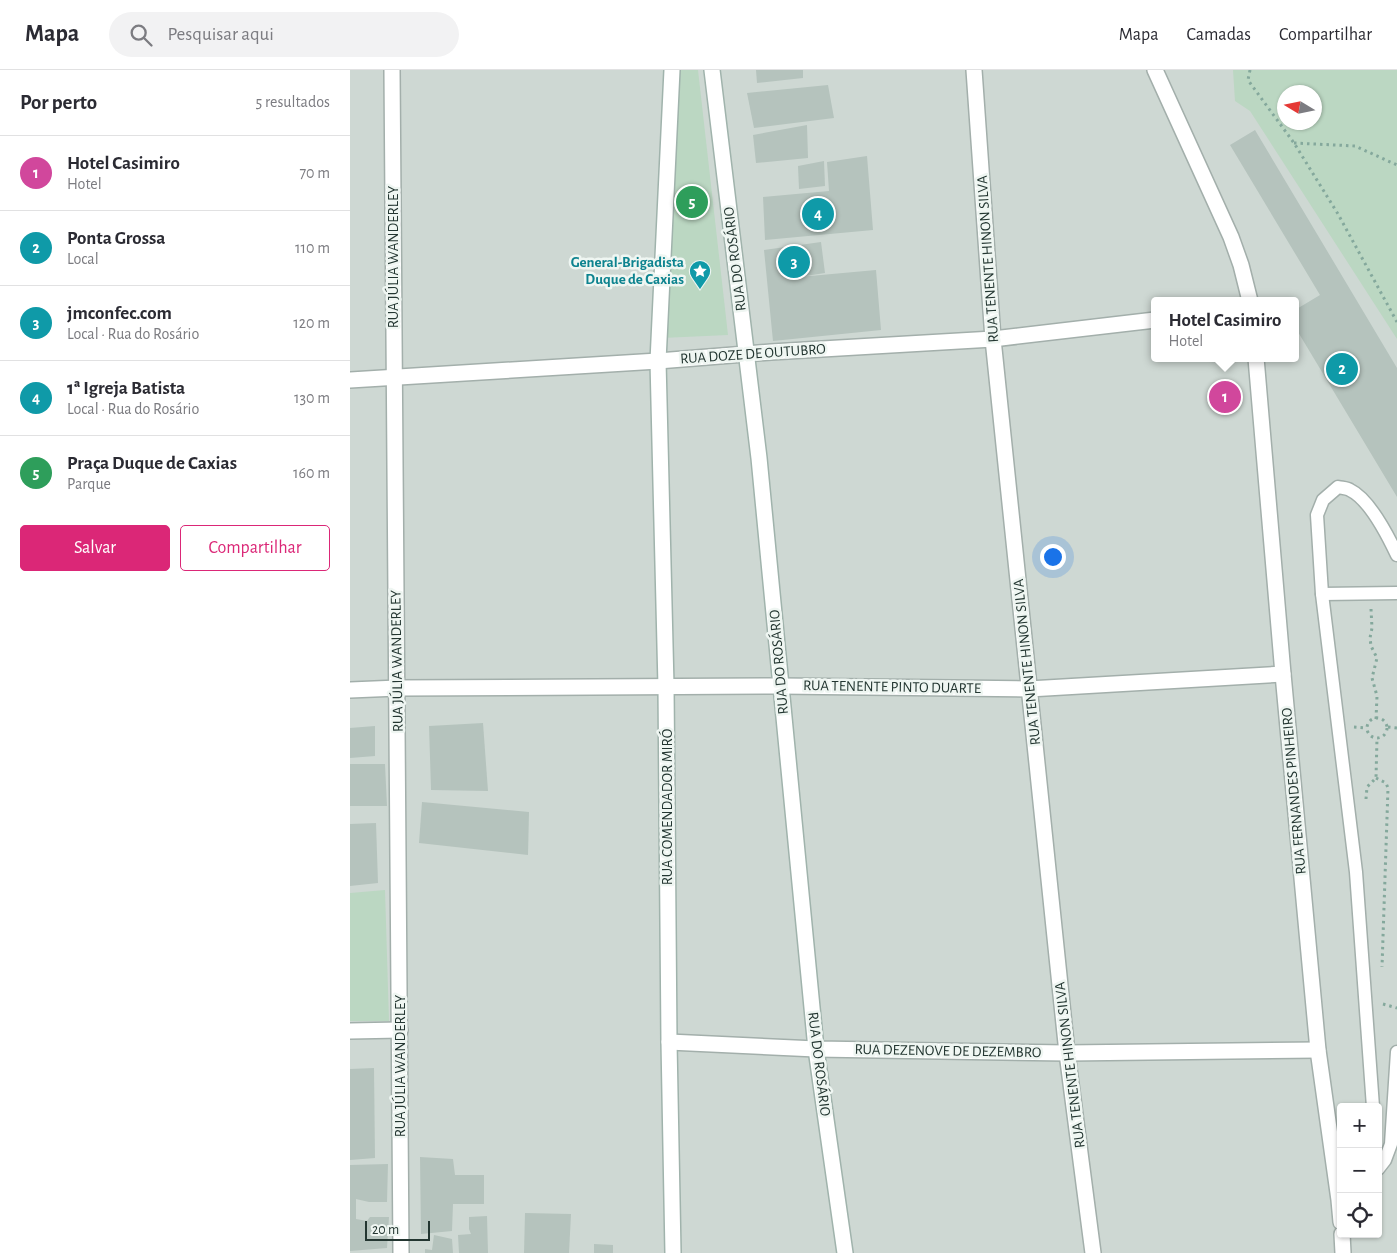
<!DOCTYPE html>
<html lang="pt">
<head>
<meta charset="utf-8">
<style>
	:root { --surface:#fff; --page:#f2f2f3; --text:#2b2b33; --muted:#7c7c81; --line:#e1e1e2; --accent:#db2777 }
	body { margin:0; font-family:"Alegreya Sans",sans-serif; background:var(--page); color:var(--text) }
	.controls { position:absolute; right:15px; bottom:15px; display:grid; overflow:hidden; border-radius:5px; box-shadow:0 1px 4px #0004 }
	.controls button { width:45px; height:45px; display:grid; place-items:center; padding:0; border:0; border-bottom:1px solid var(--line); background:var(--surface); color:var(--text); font:25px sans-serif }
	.compass { position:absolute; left:927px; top:15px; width:45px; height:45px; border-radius:50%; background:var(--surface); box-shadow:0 1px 4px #0004; rotate:280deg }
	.scale { position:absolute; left:15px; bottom:12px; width:65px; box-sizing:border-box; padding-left:5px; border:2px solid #233631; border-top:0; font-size:14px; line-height:18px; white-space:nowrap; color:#233631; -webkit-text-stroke:4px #eff6f2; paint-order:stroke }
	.you { position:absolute; left:702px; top:486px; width:18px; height:18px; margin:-12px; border:4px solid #fff; border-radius:50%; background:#1a73e8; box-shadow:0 0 0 8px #1a73e833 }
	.badge { display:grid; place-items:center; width:32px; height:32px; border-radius:50%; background:var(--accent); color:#fff; font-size:16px; font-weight:700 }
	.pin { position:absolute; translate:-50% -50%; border:2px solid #fff; box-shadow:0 1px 5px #0006 }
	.popup { position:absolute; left:801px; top:227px; width:148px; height:65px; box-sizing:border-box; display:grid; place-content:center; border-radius:5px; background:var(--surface); filter:drop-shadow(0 1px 4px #0005); font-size:16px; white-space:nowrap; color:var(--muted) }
	.popup b { font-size:19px; color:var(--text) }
	.popup::after { content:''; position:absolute; left:50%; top:100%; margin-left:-10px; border:10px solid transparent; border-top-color:var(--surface) }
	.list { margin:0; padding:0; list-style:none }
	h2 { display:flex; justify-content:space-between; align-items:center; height:65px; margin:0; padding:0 20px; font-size:21px }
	h2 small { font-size:16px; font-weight:400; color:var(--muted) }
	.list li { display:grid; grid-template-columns:32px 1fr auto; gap:15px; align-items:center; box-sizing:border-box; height:75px; padding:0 20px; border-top:1px solid var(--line) }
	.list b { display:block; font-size:19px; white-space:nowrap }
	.list p { margin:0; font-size:16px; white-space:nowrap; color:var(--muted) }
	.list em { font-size:16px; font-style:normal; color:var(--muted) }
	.actions { display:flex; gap:10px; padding:15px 20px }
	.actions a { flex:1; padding:11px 0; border:1px solid var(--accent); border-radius:5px; text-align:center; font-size:18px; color:var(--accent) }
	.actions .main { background:var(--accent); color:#fff }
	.icon { flex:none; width:28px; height:28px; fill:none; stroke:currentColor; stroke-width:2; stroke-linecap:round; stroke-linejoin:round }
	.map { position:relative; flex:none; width:1047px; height:1183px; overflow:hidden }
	header { display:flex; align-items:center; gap:30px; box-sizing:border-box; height:70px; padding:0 25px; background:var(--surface); border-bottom:1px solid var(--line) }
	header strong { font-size:24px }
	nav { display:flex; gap:28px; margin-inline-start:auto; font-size:18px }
	.search { width:350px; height:45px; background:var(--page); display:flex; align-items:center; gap:12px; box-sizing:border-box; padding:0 18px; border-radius:28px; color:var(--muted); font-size:19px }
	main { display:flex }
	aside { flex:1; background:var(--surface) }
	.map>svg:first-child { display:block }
</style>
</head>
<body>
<header>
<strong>Mapa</strong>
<div class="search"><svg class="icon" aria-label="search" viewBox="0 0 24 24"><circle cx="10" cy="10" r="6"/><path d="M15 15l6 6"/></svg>Pesquisar aqui</div>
<nav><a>Mapa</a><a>Camadas</a><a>Compartilhar</a></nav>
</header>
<main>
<aside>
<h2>Por perto<small>5 resultados</small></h2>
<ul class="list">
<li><span class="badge" style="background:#d1479c">1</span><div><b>Hotel Casimiro</b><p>Hotel</p></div><em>70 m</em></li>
<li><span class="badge" style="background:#0f9aa8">2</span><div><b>Ponta Grossa</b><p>Local</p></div><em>110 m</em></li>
<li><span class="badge" style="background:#0f9aa8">3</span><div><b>jmconfec.com</b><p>Local · Rua do Rosário</p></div><em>120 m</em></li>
<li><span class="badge" style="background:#0f9aa8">4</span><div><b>1ª Igreja Batista</b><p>Local · Rua do Rosário</p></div><em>130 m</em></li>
<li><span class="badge" style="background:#2e9e5b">5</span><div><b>Praça Duque de Caxias</b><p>Parque</p></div><em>160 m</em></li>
</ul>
<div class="actions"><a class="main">Salvar</a><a>Compartilhar</a></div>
</aside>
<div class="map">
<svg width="1047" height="1183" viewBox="0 0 1047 1183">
	<rect width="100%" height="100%" fill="#dfe8e4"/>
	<path fill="#ced8d3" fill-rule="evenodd" d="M0 0H1047V1183H0ZM934 22H964V52H934ZM805 231H945V288H805ZM991 1037H1028V1164H991Z"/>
	<g fill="#bbd7c2" fill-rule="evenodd">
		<polygon points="329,0 348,0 378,265 312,268"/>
		<path d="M883 0H1047V269L900 41 885 31ZM964 22V52H934V22Z"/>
		<polygon points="35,820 39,951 0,951 0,823"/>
	</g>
	<g fill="#b5c3bd">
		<polygon points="406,0 453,0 453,8 407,13"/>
		<polygon points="478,15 484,48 404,58 397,23"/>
		<polygon points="457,55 458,88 406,93 403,65"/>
		<polygon points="905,60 1047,298 1047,427 945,257 945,240 970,225 880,75"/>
		<polygon points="517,86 523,160 415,170 413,127 479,121 477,92"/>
		<polygon points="474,91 475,116 449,119 448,96"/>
		<polygon points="471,172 475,203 449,207 526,200 531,260 423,271 414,180"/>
		<polygon points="133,653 138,721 81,720 79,656"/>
		<polygon points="25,656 25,686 0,688 0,658"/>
		<polygon points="0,694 35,694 37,736 0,736"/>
		<polygon points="72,732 179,742 178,785 69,773"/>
		<polygon points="26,753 28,813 0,816 0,754"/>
		<polygon points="24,998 25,1088 0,1090 0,999"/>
		<polygon points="70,1087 103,1089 105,1105 134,1105 134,1134 103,1134 102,1161 71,1164"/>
		<polygon points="38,1094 37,1132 19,1132 6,1129 6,1149 17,1151 20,1147 39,1147 37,1178 0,1181 0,1095"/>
		<polygon points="175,1143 221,1144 219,1183 174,1183"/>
		<polygon points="137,1146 138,1183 109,1183 108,1165 121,1164 119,1159 119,1147"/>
		<polygon points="84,1165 102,1169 103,1183 75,1183 75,1179 82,1180"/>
		<polygon points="244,1174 263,1175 263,1183 244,1183"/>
	</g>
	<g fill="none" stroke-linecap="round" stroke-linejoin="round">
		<g stroke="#a3afab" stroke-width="15">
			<g id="service">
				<polyline points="972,524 1047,523"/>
				<path d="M1023 1037 1006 802 972 524 967 445 973 430 988 417C992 418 997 418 1000 420 1019 429 1038 466 1047 485"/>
				<polyline points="1028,1099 1035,1090 1041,1074 1047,982"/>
			</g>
		</g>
		<g stroke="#a3afab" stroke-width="18">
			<polyline id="pedestrian" points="805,0 881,167 891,195 900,231"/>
		</g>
		<g stroke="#a3afab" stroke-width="18">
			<g id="minor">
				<polyline points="42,0 51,1183"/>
				<polyline points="624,0 643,269 717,983 743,1183"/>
				<polyline points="906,288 933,604 968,980 989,1130 991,1152"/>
				<polyline points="0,310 308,291 421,282 643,269 805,250"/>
				<polyline points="0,620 48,618 431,616 679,619 933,604"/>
				<polyline points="0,961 50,960"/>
				<polyline points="319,972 466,979 717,983 968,980"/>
				<polyline points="992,1164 993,1183"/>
			</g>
		</g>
		<g stroke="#a0b3ac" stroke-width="18">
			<g id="secondary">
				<polyline points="322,0 308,291 316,616 319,972 323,1183"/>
				<polyline points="362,0 409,388 466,979 495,1183"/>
			</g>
		</g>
		<g stroke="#84a89c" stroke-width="3" stroke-dasharray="2.5 4" stroke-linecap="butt">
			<polyline points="900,0 898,10 944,73 988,144 1047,252"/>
			<polyline points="944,73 1005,76 1047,95"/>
			<polyline points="1021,539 1022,558 1020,568 1021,576 1027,588 1022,608 1027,626 1026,649"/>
			<circle cx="1027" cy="658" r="10"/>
			<polyline points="1004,657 1017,658"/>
			<polyline points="1038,657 1047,658"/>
			<polyline points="1026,708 1036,713 1038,718 1032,897"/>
			<polyline points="1016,729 1017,717 1026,708 1027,668"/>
			<polyline points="1033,934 1047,938"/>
		</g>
		<use href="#service" stroke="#fff" stroke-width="12"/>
		<use href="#pedestrian" stroke="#fff" stroke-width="15"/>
		<use href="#minor" stroke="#fff" stroke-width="15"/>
		<use href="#secondary" stroke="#fff" stroke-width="15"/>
	</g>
	<defs>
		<g id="sight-pin" transform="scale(1.125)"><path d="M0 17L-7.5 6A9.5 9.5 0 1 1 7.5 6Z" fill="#0f9aa8" stroke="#eff6f2"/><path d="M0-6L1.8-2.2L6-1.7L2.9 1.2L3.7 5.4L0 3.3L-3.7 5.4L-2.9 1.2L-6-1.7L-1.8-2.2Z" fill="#fff"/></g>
	</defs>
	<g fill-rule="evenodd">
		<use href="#sight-pin" x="350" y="201"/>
	</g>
	<g text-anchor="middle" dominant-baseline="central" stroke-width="5" stroke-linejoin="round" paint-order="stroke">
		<g font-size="15" fill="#233631" stroke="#eff6f2">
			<text transform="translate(43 187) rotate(-90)">RUA JÚLIA WANDERLEY</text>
			<text transform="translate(385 189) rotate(-97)">RUA DO ROSÁRIO</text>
			<text transform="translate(638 189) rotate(-94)">RUA TENENTE HINON SILVA</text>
			<text transform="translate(403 284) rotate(-4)">RUA DOZE DE OUTUBRO</text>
			<text transform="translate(47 591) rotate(-91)">RUA JÚLIA WANDERLEY</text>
			<text transform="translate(429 592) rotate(-95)">RUA DO ROSÁRIO</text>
			<text transform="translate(677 592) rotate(-96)">RUA TENENTE HINON SILVA</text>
			<text transform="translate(542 617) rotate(1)">RUA TENENTE PINTO DUARTE</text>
			<text transform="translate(944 721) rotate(-95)">RUA FERNANDES PINHEIRO</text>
			<text transform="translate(317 737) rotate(-90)">RUA COMENDADOR MIRÓ</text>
			<text transform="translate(598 981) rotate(1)">RUA DEZENOVE DE DEZEMBRO</text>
			<text transform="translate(469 994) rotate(83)">RUA DO ROSÁRIO</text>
			<text transform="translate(720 995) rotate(-97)">RUA TENENTE HINON SILVA</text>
			<text transform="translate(50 996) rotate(-90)">RUA JÚLIA WANDERLEY</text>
		</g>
		<g font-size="15" font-weight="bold" fill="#0d838f" stroke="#eff6f2" text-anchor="end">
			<text x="334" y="192">General-Brigadista<tspan x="334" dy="17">Duque de Caxias</tspan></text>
		</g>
	</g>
</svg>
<div class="controls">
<button>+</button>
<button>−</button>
<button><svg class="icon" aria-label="locate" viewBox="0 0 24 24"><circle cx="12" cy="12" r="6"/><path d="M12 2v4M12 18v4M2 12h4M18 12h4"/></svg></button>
</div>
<svg class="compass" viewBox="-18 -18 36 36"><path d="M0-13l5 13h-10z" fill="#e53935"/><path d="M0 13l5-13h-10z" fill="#7c7c81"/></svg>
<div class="scale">20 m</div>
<div class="you"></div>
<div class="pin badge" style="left:875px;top:327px;background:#d1479c">1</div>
<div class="popup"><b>Hotel Casimiro</b>Hotel</div>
<div class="pin badge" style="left:992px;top:299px;background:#0f9aa8">2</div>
<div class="pin badge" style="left:444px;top:192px;background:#0f9aa8">3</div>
<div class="pin badge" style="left:468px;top:144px;background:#0f9aa8">4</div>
<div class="pin badge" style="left:342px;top:132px;background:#2e9e5b">5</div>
</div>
</main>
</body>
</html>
